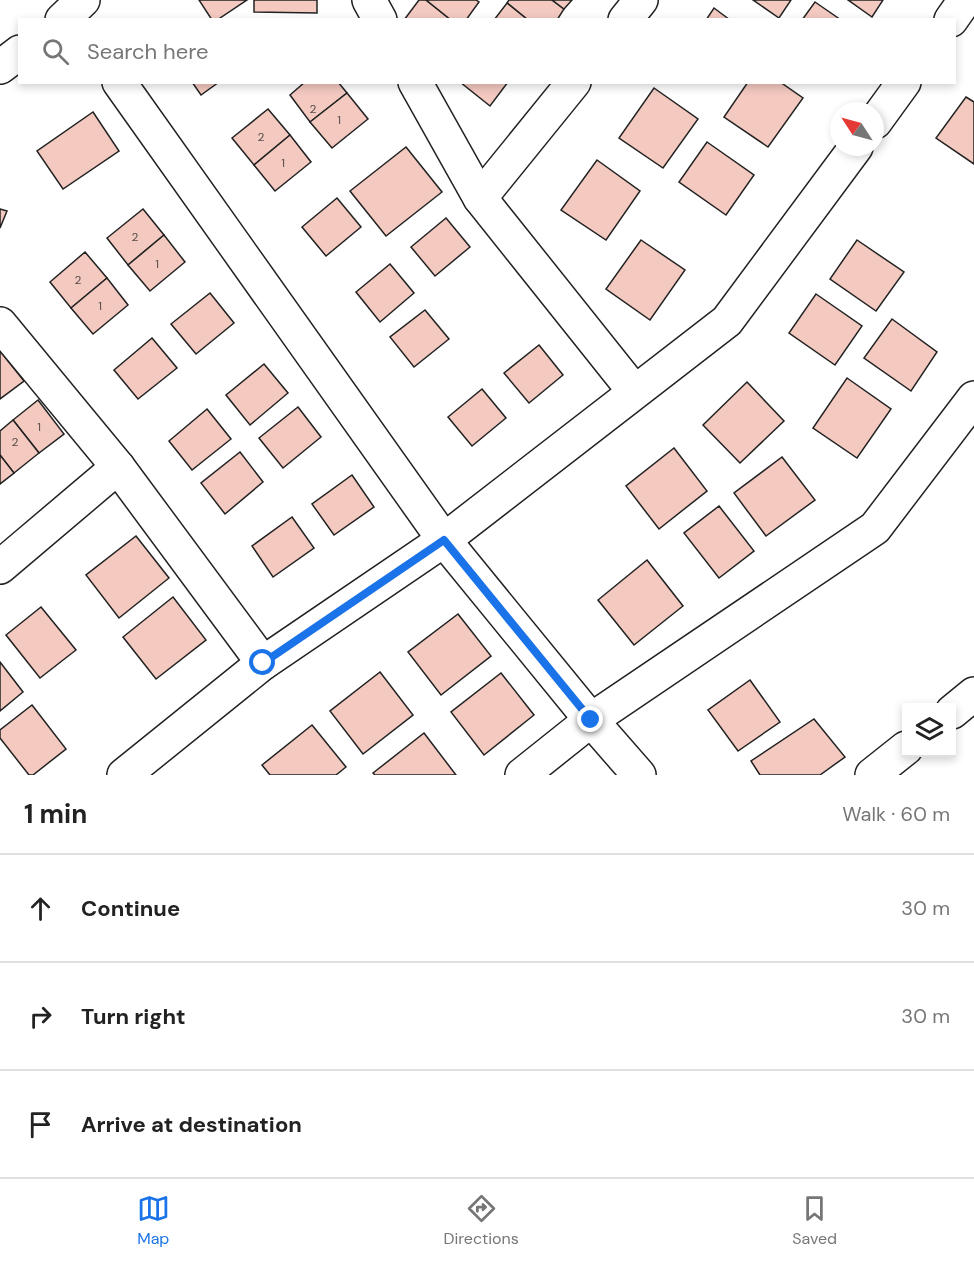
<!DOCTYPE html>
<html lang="en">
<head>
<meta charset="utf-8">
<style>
	:root { --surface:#fff; --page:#f2f2f2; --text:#222; --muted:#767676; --line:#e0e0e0; --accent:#1a73e8 }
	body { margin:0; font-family:"DM Sans",sans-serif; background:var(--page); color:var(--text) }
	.controls { position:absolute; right:18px; bottom:18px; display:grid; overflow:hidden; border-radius:0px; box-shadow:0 3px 9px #0003 }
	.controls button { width:54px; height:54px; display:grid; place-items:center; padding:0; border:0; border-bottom:2px solid var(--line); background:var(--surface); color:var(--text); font:30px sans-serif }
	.compass { position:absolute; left:830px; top:102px; width:54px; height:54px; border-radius:50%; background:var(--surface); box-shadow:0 3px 9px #0003; rotate:306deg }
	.stop { position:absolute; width:18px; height:18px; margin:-14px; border:4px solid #1a73e8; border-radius:50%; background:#fff }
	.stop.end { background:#1a73e8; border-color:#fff; box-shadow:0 2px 6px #0008 }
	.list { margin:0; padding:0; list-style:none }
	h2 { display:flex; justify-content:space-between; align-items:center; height:78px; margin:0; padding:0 24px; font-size:26px }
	h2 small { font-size:20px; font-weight:400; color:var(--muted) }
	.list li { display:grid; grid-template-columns:39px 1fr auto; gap:18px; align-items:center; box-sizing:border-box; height:108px; padding:0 24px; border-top:2px solid var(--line) }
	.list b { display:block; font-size:22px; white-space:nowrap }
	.list em { font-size:20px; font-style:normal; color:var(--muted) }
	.icon { flex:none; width:33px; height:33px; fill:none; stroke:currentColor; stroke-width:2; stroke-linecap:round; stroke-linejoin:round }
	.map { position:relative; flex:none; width:974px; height:775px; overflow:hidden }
	.search { position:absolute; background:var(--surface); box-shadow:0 3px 9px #0003; left:18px; right:18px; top:18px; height:66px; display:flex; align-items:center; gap:15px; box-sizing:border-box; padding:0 21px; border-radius:0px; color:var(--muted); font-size:22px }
	.sheet { height:402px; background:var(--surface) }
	nav { display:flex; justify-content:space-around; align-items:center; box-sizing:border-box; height:84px; border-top:2px solid var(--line); background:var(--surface); font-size:16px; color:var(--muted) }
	nav a { display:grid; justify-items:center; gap:3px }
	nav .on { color:var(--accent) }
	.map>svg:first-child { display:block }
</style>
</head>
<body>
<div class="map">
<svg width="974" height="775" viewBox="0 0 974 775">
	<rect width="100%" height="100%" fill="#fff"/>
	<g fill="#f3c9c0" stroke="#222" stroke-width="1.5">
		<polygon points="199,0 247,0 217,20 212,20"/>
		<polygon points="254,0 317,0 317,13 254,12"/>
		<polygon points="419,0 426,0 451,20 404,20"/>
		<polygon points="426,0 476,0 479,2 466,20 451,20"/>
		<polygon points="509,0 552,0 564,9 557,20 528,20 507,3"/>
		<polygon points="552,0 572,0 564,9"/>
		<polygon points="753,0 791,0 779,18"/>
		<polygon points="848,0 883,0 872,17"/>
		<polygon points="815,2 841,20 802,20"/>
		<polygon points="507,3 528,20 494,20"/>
		<polygon points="714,8 730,20 706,20"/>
		<polygon points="192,82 219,82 201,95"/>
		<polygon points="305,82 338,82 347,93 310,122 290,95"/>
		<polygon points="460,82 508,82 490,106"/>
		<polygon points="748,82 780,82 803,98 768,147 724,117"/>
		<polygon points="654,88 698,119 663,168 619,138"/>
		<polygon points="347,93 368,119 332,148 310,122"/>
		<polygon points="966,97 974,102 974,164 936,138"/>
		<polygon points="268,109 290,135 254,165 232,138"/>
		<polygon points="93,112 119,151 63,189 37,151"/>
		<polygon points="290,135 311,162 275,191 254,165"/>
		<polygon points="707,142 754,175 726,215 679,182"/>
		<polygon points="406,147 442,192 386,236 350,191"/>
		<polygon points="597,160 640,191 606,240 561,210"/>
		<polygon points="337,198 361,227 326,256 302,227"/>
		<polygon points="0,209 7,211 0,228"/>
		<polygon points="143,209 164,235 128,265 107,238"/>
		<polygon points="446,218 470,247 435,276 411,247"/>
		<polygon points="164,235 185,262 150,291 128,265"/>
		<polygon points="641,240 685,270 650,320 606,289"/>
		<polygon points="857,240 904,272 876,311 830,279"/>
		<polygon points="85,252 107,278 71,308 50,282"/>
		<polygon points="390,264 414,293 380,322 356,292"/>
		<polygon points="107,278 128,305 93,334 71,308"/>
		<polygon points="210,293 234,323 196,354 171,324"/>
		<polygon points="816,294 862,326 835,365 789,333"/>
		<polygon points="425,310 449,339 414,367 390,337"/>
		<polygon points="892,319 937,352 911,391 864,358"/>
		<polygon points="152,338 177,368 138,399 114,370"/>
		<polygon points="539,345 563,375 529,403 504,373"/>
		<polygon points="0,351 24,381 0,399"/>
		<polygon points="264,364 288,393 250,425 226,395"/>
		<polygon points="847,378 891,409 857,458 813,428"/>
		<polygon points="747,382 784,421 740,463 703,425"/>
		<polygon points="482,389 506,418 472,446 448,417"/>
		<polygon points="38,400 64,434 39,453 13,420"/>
		<polygon points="298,407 321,437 283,468 259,438"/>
		<polygon points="207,409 231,439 192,470 169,441"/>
		<polygon points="13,420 39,453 14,473 0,455 0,431"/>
		<polygon points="674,448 707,491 659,529 626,486"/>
		<polygon points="240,452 263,482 225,514 201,483"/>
		<polygon points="0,455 14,473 0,484"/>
		<polygon points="782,457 815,500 766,536 734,493"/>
		<polygon points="352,475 374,507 334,535 312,504"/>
		<polygon points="719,506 754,551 719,578 684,533"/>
		<polygon points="292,517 314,548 273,577 252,546"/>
		<polygon points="136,536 169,578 119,618 86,575"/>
		<polygon points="647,560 683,606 634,645 598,600"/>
		<polygon points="173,597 206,640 156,679 123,637"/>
		<polygon points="41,607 76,650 40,678 6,635"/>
		<polygon points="458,614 491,656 441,695 408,652"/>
		<polygon points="0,662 23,692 0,711"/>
		<polygon points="380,672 413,715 363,754 330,711"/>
		<polygon points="501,673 534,715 484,755 451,712"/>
		<polygon points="750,680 780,722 738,751 708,710"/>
		<polygon points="32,705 66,749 33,775 29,775 0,738 0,730"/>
		<polygon points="814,719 845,757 820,775 760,775 751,761"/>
		<polygon points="312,725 346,767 336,775 270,775 262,765"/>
		<polygon points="424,733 456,775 375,775 373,773"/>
	</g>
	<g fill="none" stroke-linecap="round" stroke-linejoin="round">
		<g stroke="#222" stroke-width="36">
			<g id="street">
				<polyline points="369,0 380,20"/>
				<polyline points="625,20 641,0"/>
				<polyline points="951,20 965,0"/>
				<polyline points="119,82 444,540 591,720 639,775"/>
				<polyline points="415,82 480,198 634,391"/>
				<polyline points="875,122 904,82"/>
				<polyline points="480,198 574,82"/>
				<polyline points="0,324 118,467 263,663"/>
				<polyline points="0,567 118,467"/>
				<polyline points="952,712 974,694"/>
				<polyline points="124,775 263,663 444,540 727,321 856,147"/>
				<polyline points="522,775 591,720 875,528 974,398"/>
				<polyline points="872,775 906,748"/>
			</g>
		</g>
		<g stroke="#222" stroke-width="36">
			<g id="secondary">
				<polyline points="62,20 83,0"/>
				<polyline points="0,67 20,52"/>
			</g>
		</g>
		<use href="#street" stroke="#fff" stroke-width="33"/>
		<use href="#secondary" stroke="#fff" stroke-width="33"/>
	</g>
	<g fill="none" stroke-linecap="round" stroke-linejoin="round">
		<polyline stroke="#1a73e8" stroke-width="8" points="263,663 444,540 591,720"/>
	</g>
	<g text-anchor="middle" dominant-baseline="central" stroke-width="4.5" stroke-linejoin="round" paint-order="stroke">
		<g font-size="12" fill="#564c4a">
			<text x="313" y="109">2</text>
			<text x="339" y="120">1</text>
			<text x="261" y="137">2</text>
			<text x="283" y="163">1</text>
			<text x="135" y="237">2</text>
			<text x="157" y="264">1</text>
			<text x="78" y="280">2</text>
			<text x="100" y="306">1</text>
			<text x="39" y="427">1</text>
			<text x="15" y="442">2</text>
		</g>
	</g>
</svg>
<div class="controls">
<button><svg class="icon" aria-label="layers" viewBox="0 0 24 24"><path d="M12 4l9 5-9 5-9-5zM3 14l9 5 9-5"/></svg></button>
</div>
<svg class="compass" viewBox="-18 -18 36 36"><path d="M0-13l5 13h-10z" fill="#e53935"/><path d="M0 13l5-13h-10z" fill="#767676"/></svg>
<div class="stop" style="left:263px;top:663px"></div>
<div class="stop end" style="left:591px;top:720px"></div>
<div class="search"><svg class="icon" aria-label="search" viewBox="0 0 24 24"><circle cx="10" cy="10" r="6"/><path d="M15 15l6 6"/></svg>Search here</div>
</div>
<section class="sheet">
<h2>1 min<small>Walk · 60 m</small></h2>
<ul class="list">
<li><svg class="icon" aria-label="ahead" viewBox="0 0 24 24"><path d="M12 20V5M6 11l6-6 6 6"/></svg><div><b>Continue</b></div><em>30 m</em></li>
<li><svg class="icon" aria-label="right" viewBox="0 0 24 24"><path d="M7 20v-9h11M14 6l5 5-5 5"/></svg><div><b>Turn right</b></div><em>30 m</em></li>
<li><svg class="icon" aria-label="arrive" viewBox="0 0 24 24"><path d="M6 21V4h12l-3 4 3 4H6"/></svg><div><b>Arrive at destination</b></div></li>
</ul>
</section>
<nav>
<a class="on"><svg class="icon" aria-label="map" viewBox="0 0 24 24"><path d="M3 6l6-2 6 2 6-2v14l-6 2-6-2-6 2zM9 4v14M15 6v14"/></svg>Map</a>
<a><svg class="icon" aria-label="directions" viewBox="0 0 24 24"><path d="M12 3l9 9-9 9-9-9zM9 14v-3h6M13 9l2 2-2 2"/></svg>Directions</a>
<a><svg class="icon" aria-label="saved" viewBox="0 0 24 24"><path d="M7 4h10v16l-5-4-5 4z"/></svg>Saved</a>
</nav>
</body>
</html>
